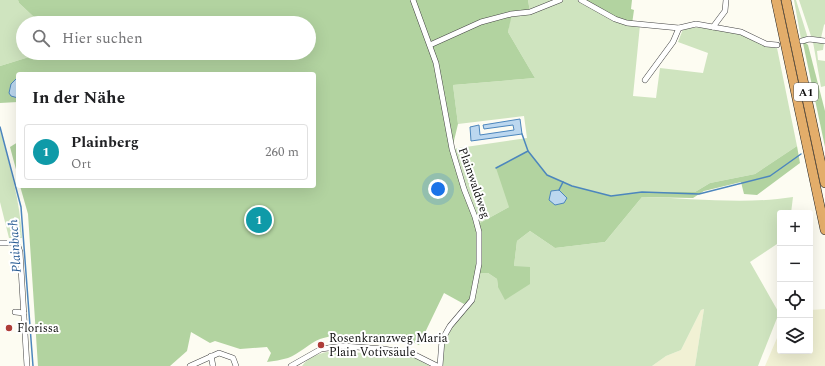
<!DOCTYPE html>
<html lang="de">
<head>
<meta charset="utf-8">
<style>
	:root { --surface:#fff; --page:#f2f2f2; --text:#202124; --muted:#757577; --line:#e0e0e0; --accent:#111827 }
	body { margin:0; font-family:Spectral,serif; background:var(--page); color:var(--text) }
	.controls { position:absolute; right:12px; bottom:12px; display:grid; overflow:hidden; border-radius:4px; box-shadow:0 4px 16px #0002 }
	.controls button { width:36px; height:36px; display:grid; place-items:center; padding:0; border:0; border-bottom:1px solid var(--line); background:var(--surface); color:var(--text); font:20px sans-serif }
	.you { position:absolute; left:438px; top:189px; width:14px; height:14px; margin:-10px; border:3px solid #fff; border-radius:50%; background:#1a73e8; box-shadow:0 0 0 6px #1a73e833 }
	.badge { display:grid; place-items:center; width:26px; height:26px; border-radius:50%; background:var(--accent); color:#fff; font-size:13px; font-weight:700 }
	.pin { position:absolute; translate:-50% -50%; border:2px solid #fff; box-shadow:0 1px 4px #0006 }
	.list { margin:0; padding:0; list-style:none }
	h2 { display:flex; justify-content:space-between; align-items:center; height:52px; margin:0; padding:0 16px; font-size:17px }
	h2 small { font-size:13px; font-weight:400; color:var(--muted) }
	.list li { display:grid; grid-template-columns:26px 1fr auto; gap:12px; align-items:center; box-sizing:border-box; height:56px; margin:0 8px 8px; padding:0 8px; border:1px solid var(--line); border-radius:4px }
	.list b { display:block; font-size:15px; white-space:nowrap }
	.list p { margin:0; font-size:13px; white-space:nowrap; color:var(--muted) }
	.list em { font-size:13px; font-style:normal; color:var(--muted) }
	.icon { flex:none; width:22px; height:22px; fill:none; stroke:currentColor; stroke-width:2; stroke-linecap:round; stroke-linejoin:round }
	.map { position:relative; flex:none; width:825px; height:366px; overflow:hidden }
	.search { position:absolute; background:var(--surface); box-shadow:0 4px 16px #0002; left:16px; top:16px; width:300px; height:44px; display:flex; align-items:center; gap:10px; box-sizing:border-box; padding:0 14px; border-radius:22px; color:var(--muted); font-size:15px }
	.panel { position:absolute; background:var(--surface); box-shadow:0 4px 16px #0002; left:16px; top:72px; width:300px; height:116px; border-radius:4px }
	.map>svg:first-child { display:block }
</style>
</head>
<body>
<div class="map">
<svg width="825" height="366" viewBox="0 0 825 366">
	<rect width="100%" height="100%" fill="#fdfcf2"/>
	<g fill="#f1f1d4">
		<polygon points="704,309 695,366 652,366 666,356 681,350 701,310"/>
		<polygon points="825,309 825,366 765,366 780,331 780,351 810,351 810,310"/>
	</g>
	<g fill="#cfe4bf">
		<polygon points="0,0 18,0 19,3 36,19 37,23 23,23 23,53 33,53 29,57 0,66"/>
		<path d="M528 0H581L640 25 633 96 656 98 660 68 703 73 708 53 678 42 683 29C702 25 726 29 745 36 757 41 762 47 777 48L797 146 755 174 710 183 695 192H642L611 196 572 186 547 175 509 207 478 224 452 149 527 138 524 116 458 124 453 85 535 78 508 32 511 14 530 12Z"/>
		<polygon points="794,0 796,0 807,35 806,38 801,39"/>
		<polygon points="799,0 825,0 825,24 824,25 821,38 811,36"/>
		<polygon points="813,42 824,43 823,50 817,51 818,60 825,61 825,86 821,87"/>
		<path d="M0 130C10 166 20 201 22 238H9L0 202Z"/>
		<path d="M642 197C692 198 743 205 793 197L791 213H780V242L750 262 779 313 758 366H695L704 309 701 310 681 350 666 356 652 366H443L444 345 451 329 463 314 477 273H488L497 279 498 287 514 266 517 241 530 231 555 248 605 242Z"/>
		<path d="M332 351 411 356 430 366H302C309 356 321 353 332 351Z"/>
	</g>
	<g fill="#b2d3a0">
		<path d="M18 0H528L530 12 512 14 508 32 535 78 453 85 458 124 452 149 478 224 509 207 496 168 528 151 547 175 572 186 611 196 642 192H695L710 183 755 174 797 146 800 163 757 195 744 194 741 182 704 191 693 198 642 197 605 242 555 248 530 231 517 241 514 266 530 267V284L505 300 498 287 497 279 488 273H478L472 300 464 304 444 293 419 345C397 334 343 331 320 339 308 344 299 354 288 358 281 360 274 361 267 362L271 353 267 347 240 349 215 341 210 343 191 332 187 351 170 366H38L28 214 20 186H314V74H18V102L0 103V66L29 57 33 53H309V23H37L36 19 19 3Z"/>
		<polygon points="581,0 632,0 631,9 634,10 632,24 627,23"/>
		<polygon points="803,43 806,43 808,45 825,111 825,147"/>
		<polygon points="18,142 18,177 10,147"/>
	</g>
	<g fill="#bcd7ef" stroke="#4c86bd">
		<polygon points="16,79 18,80 18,98 11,96 9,93 11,84"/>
		<polygon points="520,119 522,134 471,141 470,127 479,125 480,135 514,130 513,125 484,129 483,125"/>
		<polygon points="559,190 567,198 564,203 555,205 549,200 551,191"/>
	</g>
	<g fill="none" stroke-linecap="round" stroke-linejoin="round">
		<g stroke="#4c86bd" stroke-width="1.5">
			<polyline points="0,127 21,207 33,366"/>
			<polyline points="522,134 528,151 547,175 572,186 611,196 642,192 699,194 770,176 801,154"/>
			<polyline points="496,168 528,151"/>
			<polyline points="559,190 563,182"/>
		</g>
		<g stroke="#424242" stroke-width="6">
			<g id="minor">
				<polyline points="413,0 436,63 452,149 464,189 475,217 479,232 479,264 472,300 450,326 442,340 440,366"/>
				<polyline points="581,0 615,19 627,23 679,28 696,24 741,32 766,44 777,45"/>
				<polyline points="713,27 725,11 726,0"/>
				<polyline points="802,41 809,39 825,41"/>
				<polyline points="430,45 481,22 511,14 530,12 560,0"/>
				<polyline points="645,80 673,42 679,28"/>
				<polyline points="0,243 14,243 18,246 20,252 27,366"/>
				<polyline points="15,312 24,313"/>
				<polyline points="211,356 213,366"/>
				<polyline points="190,366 219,353 233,358 236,366"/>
				<polyline points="291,366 321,349 343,346 384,349 415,355 437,366"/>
			</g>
		</g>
		<g stroke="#202020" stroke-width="10">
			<g id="motorway">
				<polyline points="776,0 825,230"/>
				<polyline points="786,0 825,183"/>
			</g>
		</g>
		<use href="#minor" stroke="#fff" stroke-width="5"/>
		<use href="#motorway" stroke="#e3ad6a" stroke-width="9"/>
	</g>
	<g fill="#ae3c37" stroke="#fff" stroke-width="1.5">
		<circle cx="9" cy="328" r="4"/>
		<circle cx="321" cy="345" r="4"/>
	</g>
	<g text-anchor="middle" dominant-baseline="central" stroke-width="4" stroke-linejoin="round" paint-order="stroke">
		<rect fill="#fff" stroke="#575757" stroke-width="1" x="794" y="83" width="24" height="18" rx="3"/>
		<g font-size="11" font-weight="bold" fill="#0f0f0f">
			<text x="806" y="92">A1</text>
		</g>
		<g font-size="12" fill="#0f0f0f" stroke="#fff">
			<text transform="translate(474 183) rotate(71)">Plainwaldweg</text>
		</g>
		<g font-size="12" fill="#0f0f0f" stroke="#fff" text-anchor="start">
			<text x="17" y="328">Florissa</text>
			<text x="329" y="338">Rosenkranzweg Maria<tspan x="329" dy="14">Plain Votivsäule</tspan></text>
		</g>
		<g font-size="13" font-style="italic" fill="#265992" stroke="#fff">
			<text transform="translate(15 246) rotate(-94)">Plainbach</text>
		</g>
	</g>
</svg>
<div class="controls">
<button>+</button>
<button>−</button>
<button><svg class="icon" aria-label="locate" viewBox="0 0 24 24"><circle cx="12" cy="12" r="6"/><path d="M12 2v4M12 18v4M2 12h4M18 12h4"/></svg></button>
<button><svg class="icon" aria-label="layers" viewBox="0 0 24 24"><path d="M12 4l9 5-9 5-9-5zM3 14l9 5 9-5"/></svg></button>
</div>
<div class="you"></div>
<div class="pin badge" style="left:259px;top:220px;background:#0f9aa8">1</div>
<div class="search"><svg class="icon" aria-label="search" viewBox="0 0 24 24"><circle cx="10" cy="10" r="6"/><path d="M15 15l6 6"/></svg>Hier suchen</div>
<section class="panel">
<h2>In der Nähe<small></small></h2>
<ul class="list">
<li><span class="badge" style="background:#0f9aa8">1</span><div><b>Plainberg</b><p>Ort</p></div><em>260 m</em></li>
</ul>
</section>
</div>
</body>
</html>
